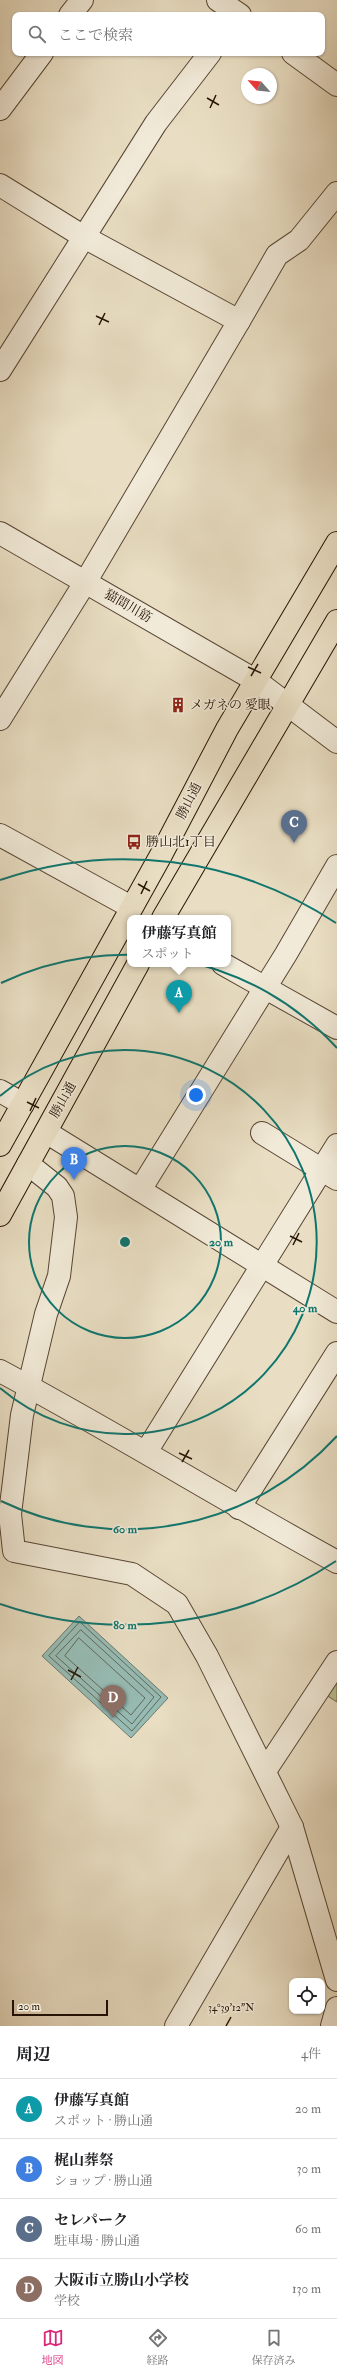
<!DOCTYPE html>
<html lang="ja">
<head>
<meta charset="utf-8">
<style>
	:root { --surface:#fff; --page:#f2f2f2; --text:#202124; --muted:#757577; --line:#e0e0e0; --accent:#db2777 }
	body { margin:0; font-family:"IM FELL Double Pica","Noto Serif JP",serif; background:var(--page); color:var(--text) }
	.controls { position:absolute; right:12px; bottom:12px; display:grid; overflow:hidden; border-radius:8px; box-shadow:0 1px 3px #0004 }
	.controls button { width:36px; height:36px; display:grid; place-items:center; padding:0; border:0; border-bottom:1px solid var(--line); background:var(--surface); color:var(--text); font:20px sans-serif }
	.compass { position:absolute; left:241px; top:68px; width:36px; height:36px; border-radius:50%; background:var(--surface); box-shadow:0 1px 3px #0004; rotate:297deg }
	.scale { position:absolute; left:12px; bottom:10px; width:96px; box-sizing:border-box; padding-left:4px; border:2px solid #281406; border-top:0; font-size:11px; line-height:14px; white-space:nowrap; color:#281406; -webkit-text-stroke:3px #f1ead8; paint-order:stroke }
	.you { position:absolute; left:196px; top:1095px; width:14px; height:14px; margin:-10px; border:3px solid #fff; border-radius:50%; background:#1a73e8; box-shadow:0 0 0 6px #1a73e833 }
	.badge { display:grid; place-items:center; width:26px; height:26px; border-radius:50%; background:var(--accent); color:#fff; font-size:13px; font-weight:700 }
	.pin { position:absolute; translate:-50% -33px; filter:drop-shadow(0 1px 2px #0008) }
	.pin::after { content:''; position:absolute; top:21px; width:14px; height:12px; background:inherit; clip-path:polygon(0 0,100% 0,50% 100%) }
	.popup { position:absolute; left:127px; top:915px; width:104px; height:52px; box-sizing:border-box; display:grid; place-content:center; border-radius:8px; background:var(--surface); filter:drop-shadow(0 1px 3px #0005); font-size:13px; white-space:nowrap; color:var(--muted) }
	.popup b { font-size:15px; color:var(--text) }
	.popup::after { content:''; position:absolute; left:50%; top:100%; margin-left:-8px; border:8px solid transparent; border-top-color:var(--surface) }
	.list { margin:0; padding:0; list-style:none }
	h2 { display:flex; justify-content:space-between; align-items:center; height:52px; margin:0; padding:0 16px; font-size:17px }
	h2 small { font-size:13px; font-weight:400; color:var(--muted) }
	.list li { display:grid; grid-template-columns:26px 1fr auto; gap:12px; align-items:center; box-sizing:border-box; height:60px; padding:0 16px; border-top:1px solid var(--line) }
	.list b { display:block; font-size:15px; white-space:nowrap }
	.list p { margin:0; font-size:13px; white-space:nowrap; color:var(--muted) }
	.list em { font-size:13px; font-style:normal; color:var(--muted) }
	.icon { flex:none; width:22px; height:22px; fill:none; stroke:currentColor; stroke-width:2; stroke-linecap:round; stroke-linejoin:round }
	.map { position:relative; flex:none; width:337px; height:2026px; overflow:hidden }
	.search { position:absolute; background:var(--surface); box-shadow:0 1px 3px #0004; left:12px; right:12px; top:12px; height:44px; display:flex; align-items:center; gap:10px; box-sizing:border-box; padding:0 14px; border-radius:8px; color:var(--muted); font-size:15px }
	.sheet { height:292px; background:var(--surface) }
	nav { display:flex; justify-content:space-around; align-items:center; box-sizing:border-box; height:56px; border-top:1px solid var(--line); background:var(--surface); font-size:11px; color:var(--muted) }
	nav a { display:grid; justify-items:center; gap:2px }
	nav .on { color:var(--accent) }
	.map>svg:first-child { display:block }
</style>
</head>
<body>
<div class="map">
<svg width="337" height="2026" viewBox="0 0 337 2026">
	<rect width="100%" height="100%" fill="#e9dec3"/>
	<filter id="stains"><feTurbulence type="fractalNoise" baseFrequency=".005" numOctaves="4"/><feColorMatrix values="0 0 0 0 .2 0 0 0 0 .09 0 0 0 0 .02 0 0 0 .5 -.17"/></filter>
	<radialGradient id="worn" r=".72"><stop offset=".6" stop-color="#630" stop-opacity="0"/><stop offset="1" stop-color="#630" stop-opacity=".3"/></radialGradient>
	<polygon fill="#bac092" stroke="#716a4c" points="337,1679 337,1702 326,1695"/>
	<polygon fill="#97bcb4" stroke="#6b796e" points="79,1616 168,1698 131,1738 42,1656"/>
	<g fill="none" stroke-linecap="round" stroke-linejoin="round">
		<g stroke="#60685d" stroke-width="1">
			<polygon points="80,1622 161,1697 132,1731 49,1656"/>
			<polygon points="81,1630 154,1697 132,1724 56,1656"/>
			<polygon points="79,1638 145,1698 131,1715 65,1656"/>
		</g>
		<g stroke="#584635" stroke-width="24">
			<g id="minor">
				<polyline points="218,0 240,15"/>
				<polyline points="70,15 82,0"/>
				<polyline points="293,53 337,85"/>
				<polyline points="0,109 42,53"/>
				<polyline points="0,185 84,237 0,370"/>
				<polyline points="239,321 277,255 299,240 337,193"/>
				<polyline points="0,533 255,680 337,742"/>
				<polyline points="0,719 86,581 239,321 84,237 156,123 210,53"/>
				<polyline points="0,835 131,907"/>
				<polyline points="223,964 337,1028"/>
				<polyline points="0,1091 23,1104"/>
				<polyline points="46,1132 337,1312"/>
				<polyline points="262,1133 337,1179"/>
				<polyline points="28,1164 57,1187 63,1196 66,1217 59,1276 46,1314 22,1415 10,1514 14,1551 132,1574 177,1604 207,1656 292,1827 337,1980"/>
				<polyline points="140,1190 286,954 337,866"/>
				<path d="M0 1371C114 1432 224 1500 337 1562"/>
				<polyline points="146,1452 337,1145"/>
				<polyline points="239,1508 337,1353"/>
				<polyline points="265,1771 337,1662"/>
				<polyline points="176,2026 292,1827"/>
				<polyline points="332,2026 337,2008"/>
			</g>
		</g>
		<g stroke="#281406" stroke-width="24">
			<g id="major">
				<polyline points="163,918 337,621"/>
				<polyline points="0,1145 161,855 227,729 337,543"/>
				<polyline points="0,1215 138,964"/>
			</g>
		</g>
		<use href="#minor" stroke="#f1ead8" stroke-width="22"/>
		<use href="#major" stroke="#e9dec3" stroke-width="22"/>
	</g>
	<path fill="none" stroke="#281406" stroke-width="1.5" d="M207 98 219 105M210 108 216 95M96 316 109 322M99 325 105 313M248 667 261 673M251 676 258 664M138 884 150 891M141 894 147 881M27 1102 39 1108M30 1111 36 1098M290 1236 302 1242M293 1245 299 1233M179 1453 192 1459M182 1462 189 1450M68 1670 81 1677M71 1680 78 1667M226 2026 231 2017"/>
	<g fill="none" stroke="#0f766e" stroke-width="2">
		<circle cx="125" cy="1242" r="96"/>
		<path d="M0 1096A192 192 0 1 1 0 1388"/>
		<path d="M337 1436A287 287 0 0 1 1 1501M1 983A287 287 0 0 1 337 1048"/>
		<path d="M336 1561A383 383 0 0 1 0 1604M0 880A383 383 0 0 1 336 923"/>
	</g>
	<defs>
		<g id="building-bare" transform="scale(1.2)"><path d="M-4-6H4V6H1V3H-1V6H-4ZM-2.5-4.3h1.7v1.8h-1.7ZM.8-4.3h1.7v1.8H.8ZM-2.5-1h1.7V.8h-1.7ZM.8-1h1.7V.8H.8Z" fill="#8f2418" stroke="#f1ead8" stroke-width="2.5" paint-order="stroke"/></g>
		<g id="bus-bare" transform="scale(1.2)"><path d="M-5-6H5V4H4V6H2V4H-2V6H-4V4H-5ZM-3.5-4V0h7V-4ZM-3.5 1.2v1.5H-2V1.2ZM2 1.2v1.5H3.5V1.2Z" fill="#8f2418" stroke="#f1ead8" stroke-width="2.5" paint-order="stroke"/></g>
	</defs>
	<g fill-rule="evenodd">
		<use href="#building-bare" x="178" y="705"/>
		<use href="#bus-bare" x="134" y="842"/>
	</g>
	<g text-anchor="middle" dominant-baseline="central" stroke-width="3" stroke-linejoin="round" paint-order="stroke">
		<g font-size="13" fill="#281406" stroke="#f1ead8">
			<text transform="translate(128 606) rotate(30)">猫間川筋</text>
			<text transform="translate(189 801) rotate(-63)">勝山通</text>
			<text transform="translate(63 1100) rotate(-61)">勝山通</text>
		</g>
		<g font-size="13" fill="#281406" stroke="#f1ead8" text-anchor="start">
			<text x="190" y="705">メガネの 愛眼</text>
			<text x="146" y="842">勝山北1丁目</text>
		</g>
	</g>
	<g font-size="10" text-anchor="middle" fill="#281406" stroke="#f1ead8" stroke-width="3" stroke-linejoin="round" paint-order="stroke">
		<text x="231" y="2011">34°39'12"N</text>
	</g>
	<circle cx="125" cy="1242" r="6" fill="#0f766e" stroke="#f1ead8" stroke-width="2"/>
	<g font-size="12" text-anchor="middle" font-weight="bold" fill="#0f766e" stroke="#f1ead8" stroke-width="3" stroke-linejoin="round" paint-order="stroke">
		<text x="221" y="1246">20 m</text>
		<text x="305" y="1312">40 m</text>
		<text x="125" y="1533">60 m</text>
		<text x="125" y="1629">80 m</text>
	</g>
	<rect width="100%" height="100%" filter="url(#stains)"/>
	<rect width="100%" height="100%" fill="url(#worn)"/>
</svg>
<div class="controls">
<button><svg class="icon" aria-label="locate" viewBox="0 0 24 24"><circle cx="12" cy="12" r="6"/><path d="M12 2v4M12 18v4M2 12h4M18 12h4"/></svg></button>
</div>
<svg class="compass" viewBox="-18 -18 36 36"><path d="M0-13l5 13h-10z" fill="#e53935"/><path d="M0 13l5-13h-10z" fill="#757577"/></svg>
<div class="scale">20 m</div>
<div class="you"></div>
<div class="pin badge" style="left:179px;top:1013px;background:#0f9aa8">A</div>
<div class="popup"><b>伊藤写真館</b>スポット</div>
<div class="pin badge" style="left:74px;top:1180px;background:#3f7fe0">B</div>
<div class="pin badge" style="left:294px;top:843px;background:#5c6f8a">C</div>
<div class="pin badge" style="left:113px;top:1718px;background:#8d6e63">D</div>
<div class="search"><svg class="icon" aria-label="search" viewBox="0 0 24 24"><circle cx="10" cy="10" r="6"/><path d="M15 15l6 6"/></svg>ここで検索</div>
</div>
<section class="sheet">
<h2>周辺<small>4件</small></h2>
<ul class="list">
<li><span class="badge" style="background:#0f9aa8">A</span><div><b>伊藤写真館</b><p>スポット · 勝山通</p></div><em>20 m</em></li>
<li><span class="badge" style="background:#3f7fe0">B</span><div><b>梶山葬祭</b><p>ショップ · 勝山通</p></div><em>30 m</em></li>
<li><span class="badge" style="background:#5c6f8a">C</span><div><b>セレパーク</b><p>駐車場 · 勝山通</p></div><em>60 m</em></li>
<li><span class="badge" style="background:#8d6e63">D</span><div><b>大阪市立勝山小学校</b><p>学校</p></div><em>130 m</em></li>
</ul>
</section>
<nav>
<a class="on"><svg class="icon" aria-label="map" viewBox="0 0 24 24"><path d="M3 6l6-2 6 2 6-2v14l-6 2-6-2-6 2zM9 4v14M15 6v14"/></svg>地図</a>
<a><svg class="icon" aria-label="directions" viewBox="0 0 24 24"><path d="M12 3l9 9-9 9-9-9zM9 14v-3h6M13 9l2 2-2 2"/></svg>経路</a>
<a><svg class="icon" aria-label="saved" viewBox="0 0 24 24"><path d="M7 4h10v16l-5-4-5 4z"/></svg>保存済み</a>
</nav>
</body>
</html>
